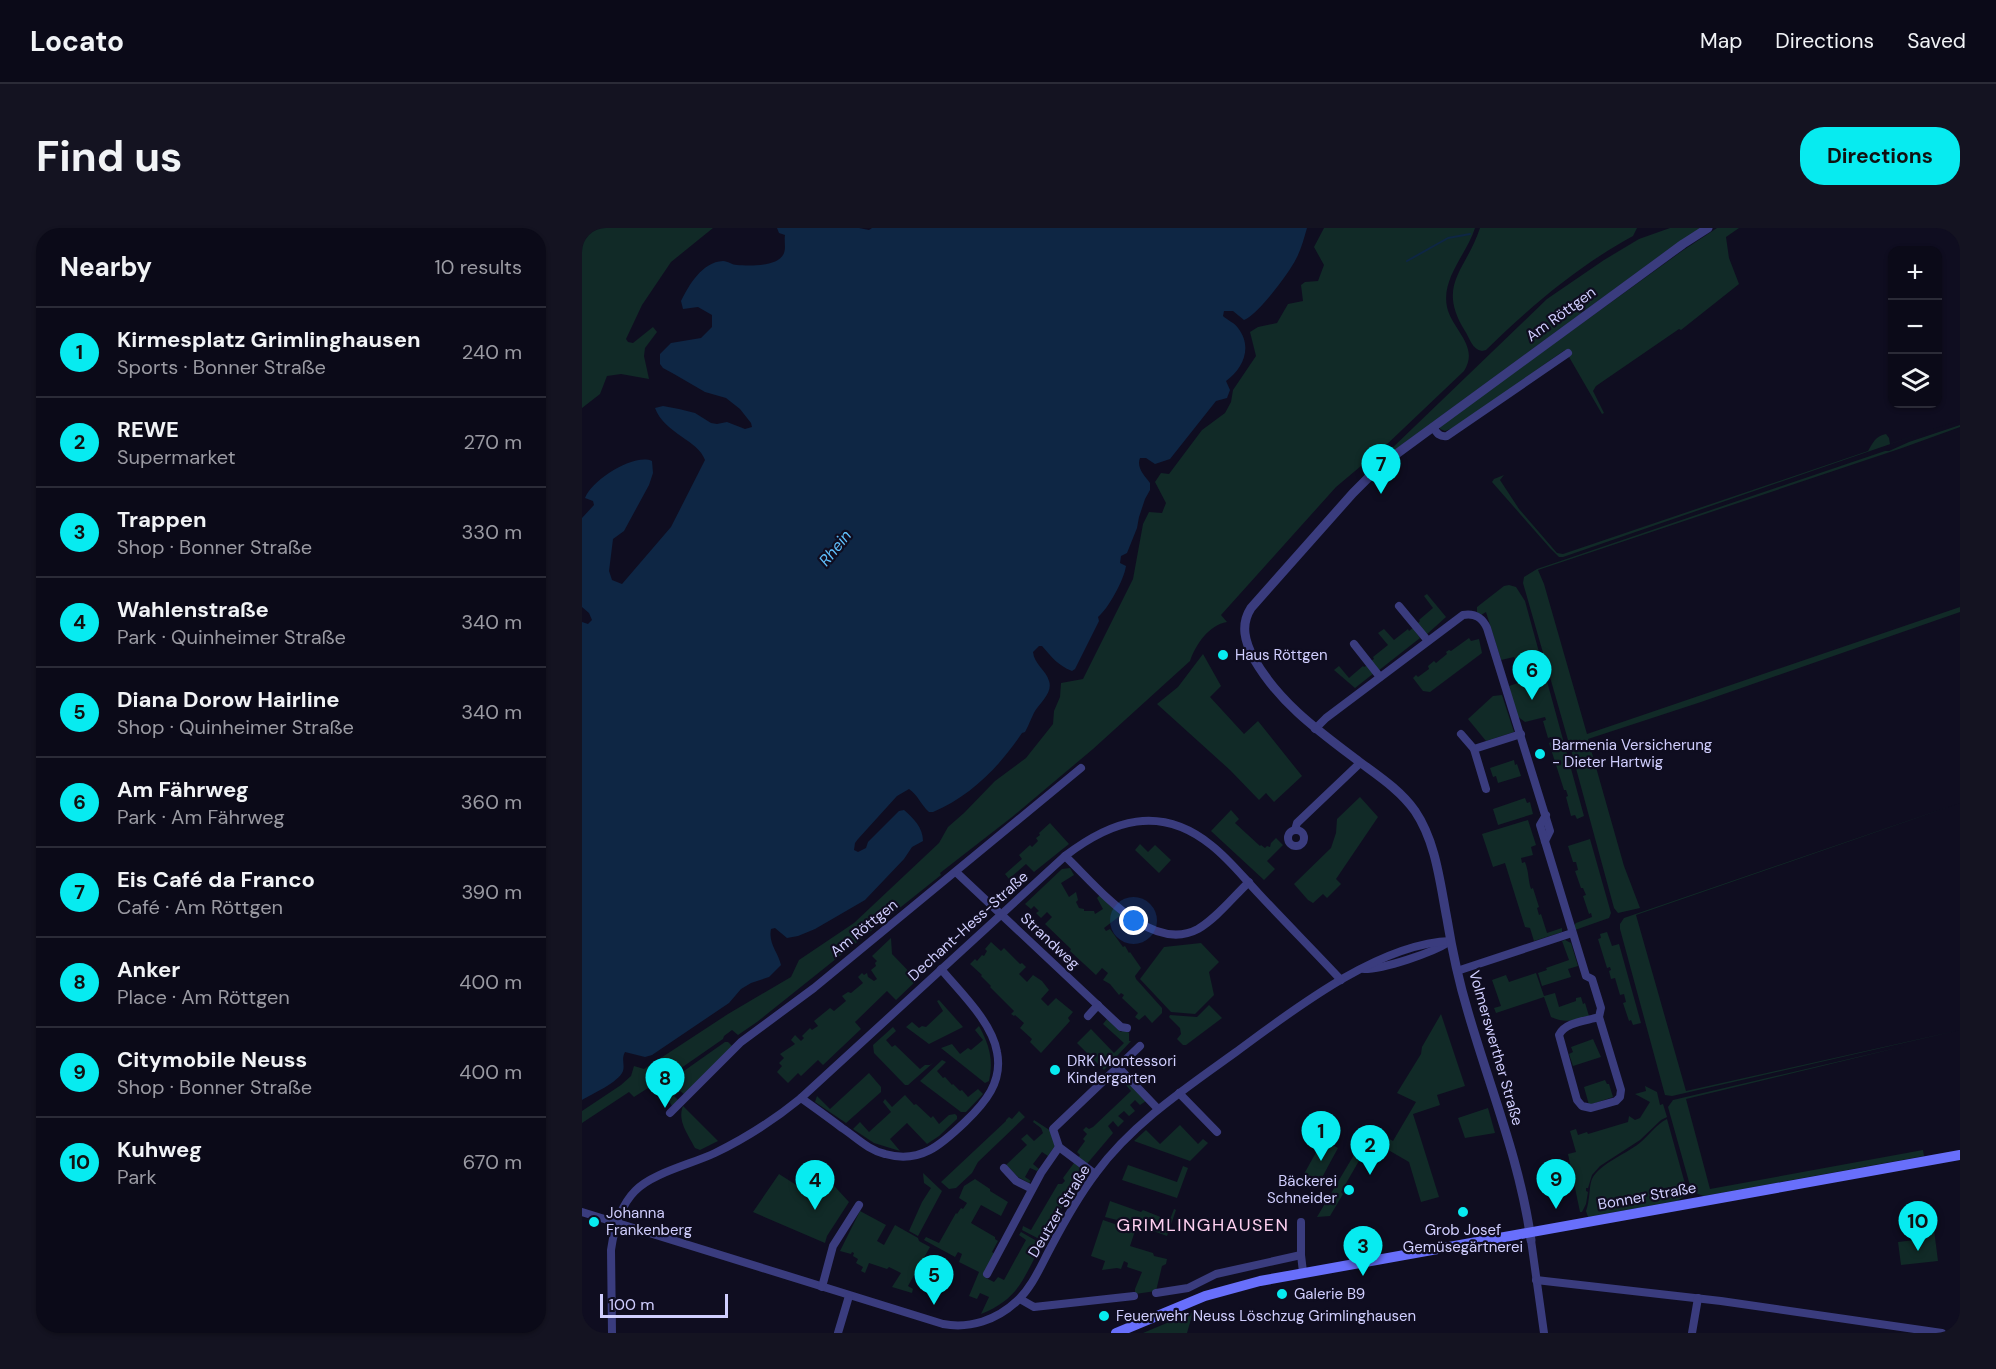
<!DOCTYPE html>
<html lang="en">
<head>
<meta charset="utf-8">
<style>
	:root { --surface:#0b0a18; --page:#141321; --text:#f1f3f6; --muted:#9a9aa2; --line:#2b2b37; --accent:#07ebf0 }
	body { margin:0; font-family:"DM Sans",sans-serif; background:var(--page); color:var(--text) }
	.controls { position:absolute; right:18px; top:18px; display:grid; overflow:hidden; border-radius:12px; box-shadow:0 2px 4px #0004 }
	.controls button { width:54px; height:54px; display:grid; place-items:center; padding:0; border:0; border-bottom:2px solid var(--line); background:var(--surface); color:var(--text); font:30px sans-serif }
	.scale { position:absolute; left:18px; bottom:15px; width:128px; box-sizing:border-box; padding-left:6px; border:3px solid #d0cefe; border-top:0; font-size:16px; line-height:21px; white-space:nowrap; color:#d0cefe; -webkit-text-stroke:4px #0f0d20; paint-order:stroke }
	.you { position:absolute; left:552px; top:693px; width:21px; height:21px; margin:-15px; border:4px solid #fff; border-radius:50%; background:#1a73e8; box-shadow:0 0 0 9px #1a73e833 }
	.badge { display:grid; place-items:center; width:39px; height:39px; border-radius:50%; background:var(--accent); color:#111; font-size:20px; font-weight:700 }
	.pin { position:absolute; translate:-50% -50px; filter:drop-shadow(0 2px 3px #0008) }
	.pin::after { content:''; position:absolute; top:32px; width:21px; height:18px; background:inherit; clip-path:polygon(0 0,100% 0,50% 100%) }
	.list { margin:0; padding:0; list-style:none }
	h2 { display:flex; justify-content:space-between; align-items:center; height:78px; margin:0; padding:0 24px; font-size:26px }
	h2 small { font-size:20px; font-weight:400; color:var(--muted) }
	.list li { display:grid; grid-template-columns:39px 1fr auto; gap:18px; align-items:center; box-sizing:border-box; height:90px; padding:0 24px; border-top:2px solid var(--line) }
	.list b { display:block; font-size:22px; white-space:nowrap }
	.list p { margin:0; font-size:20px; white-space:nowrap; color:var(--muted) }
	.list em { font-size:20px; font-style:normal; color:var(--muted) }
	.icon { flex:none; width:33px; height:33px; fill:none; stroke:currentColor; stroke-width:2; stroke-linecap:round; stroke-linejoin:round }
	.map { position:relative; flex:none; width:1378px; height:1105px; overflow:hidden; border-radius:24px }
	header { display:flex; align-items:center; gap:36px; box-sizing:border-box; height:84px; padding:0 30px; background:var(--surface); border-bottom:2px solid var(--line) }
	header strong { font-size:28px }
	nav { display:flex; gap:33px; margin-inline-start:auto; font-size:21px }
	.intro { display:flex; align-items:center; justify-content:space-between; box-sizing:border-box; height:144px; padding:0 36px }
	h1 { margin:0; font-size:42px }
	.button { padding:15px 27px; border-radius:24px; background:var(--accent); color:#111; font-size:21px; font-weight:700 }
	main { display:flex; gap:36px; padding:0 36px }
	aside { flex:1; background:var(--surface); border-radius:24px; box-shadow:0 2px 4px #0004 }
	.map>svg:first-child { display:block }
</style>
</head>
<body>
<header>
<strong>Locato</strong>
<nav><a>Map</a><a>Directions</a><a>Saved</a></nav>
</header>
<div class="intro"><h1>Find us</h1><a class="button">Directions</a></div>
<main>
<aside>
<h2>Nearby<small>10 results</small></h2>
<ul class="list">
<li><span class="badge">1</span><div><b>Kirmesplatz Grimlinghausen</b><p>Sports · Bonner Straße</p></div><em>240 m</em></li>
<li><span class="badge">2</span><div><b>REWE</b><p>Supermarket</p></div><em>270 m</em></li>
<li><span class="badge">3</span><div><b>Trappen</b><p>Shop · Bonner Straße</p></div><em>330 m</em></li>
<li><span class="badge">4</span><div><b>Wahlenstraße</b><p>Park · Quinheimer Straße</p></div><em>340 m</em></li>
<li><span class="badge">5</span><div><b>Diana Dorow Hairline</b><p>Shop · Quinheimer Straße</p></div><em>340 m</em></li>
<li><span class="badge">6</span><div><b>Am Fährweg</b><p>Park · Am Fährweg</p></div><em>360 m</em></li>
<li><span class="badge">7</span><div><b>Eis Café da Franco</b><p>Café · Am Röttgen</p></div><em>390 m</em></li>
<li><span class="badge">8</span><div><b>Anker</b><p>Place · Am Röttgen</p></div><em>400 m</em></li>
<li><span class="badge">9</span><div><b>Citymobile Neuss</b><p>Shop · Bonner Straße</p></div><em>400 m</em></li>
<li><span class="badge">10</span><div><b>Kuhweg</b><p>Park</p></div><em>670 m</em></li>
</ul>
</aside>
<div class="map">
<svg width="1378" height="1105" viewBox="0 0 1378 1105">
	<rect width="100%" height="100%" fill="#0f0d20"/>
	<g fill="#112a27">
		<polygon points="0,0 131,0 89,34 60,77 44,111 46,114 51,115 71,99 75,104 63,120 62,128 67,151 39,146 25,148 18,166 0,180"/>
		<path d="M742 0H893C885 26 859 50 865 79 870 102 898 118 882 143L801 220 796 232 790 237 779 238 754 259 639 387 645 394C627 397 614 416 608 433L511 521 430 589 358 645 359 647 175 794 156 807 150 802 142 808 141 811 79 854 77 853 52 869 47 864 0 895V883L39 857 49 848 52 838 62 841 146 786 209 749 217 732 272 695 357 615 366 599 382 585 413 553 444 530 471 496 472 483 478 469 479 455 501 451 551 351 561 296 567 284 580 285 584 275 573 254 579 245 587 246 620 202 643 185 649 174 651 162 674 128 668 104 676 99 695 95 706 76 721 73 719 57 723 54 736 53 742 37 732 19Z"/>
		<path d="M898 0H1055L1051 8C996 38 949 78 904 122L900 123C890 121 888 111 883 103 854 56 884 43 898 0Z"/>
		<polygon points="1088,0 1119,0 1087,21 807,226 805,225 965,71 1022,32 1057,11"/>
		<polygon points="1135,0 1157,0 1144,9 1147,30 1157,56 1099,102 1097,101 1014,158 1011,163 1022,185 1020,186 983,122 871,200 863,203 858,201 858,198 1100,23"/>
		<path d="M1378 192 981 329H977L968 320 910 254 912 251 922 247 918 252 937 281 975 325 981 326 1286 223C1291 215 1293 208 1304 206L1307 210 1308 216Z"/>
		<polygon points="1378,197 1378,199 1320,220 956,342 962,356 1005,506 1378,379 1378,384 1119,474 1006,511 1042,638 1058,680 1036,685 1032,680 989,522 993,516 992,513 986,512 941,355 942,349 955,341 1303,223 1307,223 1327,214"/>
		<polygon points="927,357 934,359 943,373 1002,588 995,591 993,587 989,588 984,569 986,568 984,562 982,562 967,515 971,513 969,509 966,510 961,493 964,492 963,489 943,494 935,488 927,458 939,454 938,450 942,448 937,432 934,432 932,429 919,432 904,384 899,387 895,384 895,379 922,358"/>
		<polygon points="845,366 864,389 844,407 835,396 838,393 837,392 851,380 842,368"/>
		<polygon points="831,400 838,410 796,443 789,433 792,431 791,429 806,417 796,405 802,401 812,412 826,401 827,403"/>
		<polygon points="887,410 889,413 897,411 900,425 848,464 841,463 831,450 834,447 836,449 847,441 846,438 852,433 854,435 865,426 864,424 867,422 869,423"/>
		<polygon points="621,426 639,458 628,469 662,506 676,493 720,548 692,574 684,565 677,572 648,542 575,476 596,459"/>
		<polygon points="786,437 792,445 773,460 752,442 757,438 767,450 781,438 782,439"/>
		<polygon points="920,467 932,504 904,513 886,491 911,468"/>
		<polygon points="932,532 933,537 935,536 939,548 916,555 914,548 911,549 908,540"/>
		<polygon points="778,569 796,589 754,651 759,656 745,670 741,666 731,675 726,672 712,656 749,620 754,605 755,591"/>
		<polygon points="943,570 945,575 948,574 951,586 916,597 911,581"/>
		<polygon points="1378,575 1054,687 1104,863 1378,802 1090,868 1083,867 1038,701 1038,696 1042,690"/>
		<polygon points="649,582 657,591 653,595 678,618 679,617 683,620 685,618 688,619 689,615 694,610 701,617 685,633 693,641 682,652 629,603"/>
		<path d="M946 592 954 617 949 619 951 627 939 630 940 635 943 634C947 644 946 652 949 661L951 660 957 679 955 680 957 687 959 686 965 705 980 700V704L952 713 948 700 943 699 923 635 911 639 900 606Z"/>
		<polygon points="468,595 487,616 452,644 444,636 427,651 423,646 440,631 437,627 448,617 450,619 456,613 454,610 458,607 457,605"/>
		<polygon points="1008,611 1029,685 1027,690 993,702 991,699 994,695 1010,689 1009,685 1007,686 1001,668 1004,667 1001,660 999,660 993,643 996,642 994,634 991,634 986,618"/>
		<polygon points="558,616 566,624 573,617 589,632 577,645 553,622"/>
		<polygon points="488,640 492,647 479,655 487,669 494,664 496,672 494,674 497,680 502,681 502,683 512,683 513,686 521,681 515,670 518,667 539,687 522,700 524,703 528,701 541,719 543,718 547,725 548,724 559,740 553,748 554,751 580,780 580,785 570,795 563,787 557,792 553,789 556,785 540,770 542,767 539,765 537,767 528,756 521,752 526,745 520,740 514,747 488,723 489,721 463,696 470,689 465,684 459,690 454,685 457,683 452,678 449,681 443,676 480,641"/>
		<polygon points="1025,704 1030,718 1037,716 1059,795 1051,797 1049,792 1047,793 1041,775 1044,774 1042,766 1038,767 1033,750 1029,751 1027,743 1029,742 1028,739 1025,740 1016,711 1019,710 1018,706"/>
		<polygon points="309,710 310,726 335,752 314,772 305,763 273,794 279,801 241,837 236,832 219,848 216,845 206,855 195,844 200,838 197,835 202,830 198,826 213,816 209,812 213,807 219,813 222,810 220,808 228,800 230,802 236,798 232,793 248,780 252,783 264,773 260,768 266,764 269,765 281,755 276,749 280,745 282,747 285,745 286,749 292,753 295,751 289,742 294,738 293,735 295,733 290,728"/>
		<polygon points="983,712 989,715 996,738 986,741 989,749 960,758 956,745 965,742 964,740 987,732 980,713"/>
		<polygon points="409,714 419,723 422,720 438,736 440,735 444,739 437,746 445,754 451,747 460,753 467,762 459,771 466,778 474,770 491,784 486,790 488,793 459,825 448,814 450,811 438,800 442,795 433,787 432,788 429,786 432,783 408,759 409,758 399,748 400,747 388,736 393,731 395,733 400,727 402,728 405,723 403,721"/>
		<polygon points="619,715 637,734 627,744 632,767 613,786 589,784 558,751 582,719"/>
		<path d="M954 745 962 768 973 765 977 779 994 773V770L999 769 1001 776 1003 775 1007 788C991 792 985 796 969 789L962 769 914 785 912 780 919 778 910 752 924 747 927 754Z"/>
		<polygon points="357,772 381,799 347,816 324,799 330,794 337,800 340,798 344,799 361,783 355,773"/>
		<polygon points="627,777 640,790 604,817 601,817 595,811 599,806 598,800 587,789 588,787 615,789"/>
		<polygon points="859,786 883,858 855,867 858,877 831,886 857,969 839,974 827,934 789,912 759,964 761,966 748,988 735,989 788,900 811,913 834,874 815,865 839,826 840,819"/>
		<polygon points="525,791 539,804 543,801 547,805 547,813 549,813 522,842 495,815 509,801 532,825 542,815 521,796"/>
		<path d="M397 798C407 816 412 832 407 853L403 855 359 820 370 816 378 826 386 820 389 822 401 812 393 802Z"/>
		<polygon points="311,799 314,803 304,812 310,819 313,817 338,841 343,837 348,837 352,834 326,857 323,857 292,825 291,817"/>
		<polygon points="1011,811 1019,829 991,838 987,826 991,824 989,819"/>
		<polygon points="143,814 146,814 150,818 102,866 98,863 92,868 96,872 90,878 81,863 82,857"/>
		<polygon points="1323,818 1104,871 1128,961 1341,922 1342,928 1122,968 1116,966 1109,961 1086,879 1091,872"/>
		<polygon points="360,832 364,834 355,843 361,850 363,849 370,857 371,856 378,863 380,862 386,869 396,861 401,866 384,884 379,884 338,853"/>
		<polygon points="287,845 299,859 299,864 264,895 233,874 235,868 248,881"/>
		<polygon points="1023,852 1025,856 1027,856 1031,869 1007,877 1002,859"/>
		<polygon points="547,854 564,873 558,877 553,872 548,877 553,883 547,888 542,883 536,888 542,893 536,899 531,893 526,898 531,905 504,937 496,930 498,927 495,924 503,913 501,911 505,906 501,902 504,899 507,901 511,899 549,863 544,857"/>
		<polygon points="1063,858 1075,864 1078,877 1081,876 1085,889 1079,892 1058,912 1018,938 1010,947 1006,960 1004,960 1004,963 1006,964 1004,976 1000,984 998,984 986,926 994,924 988,903 994,901 996,907 1005,904 1006,906 1046,894 1047,888 1053,892 1058,890 1068,874 1053,866 1064,863"/>
		<polygon points="323,867 332,877 334,876 349,890 351,888 357,896 367,887 373,886 375,888 375,891 357,908 345,916 325,895 308,911 318,923 292,915 271,901 278,894 287,904 309,884 301,874 303,871 310,879"/>
		<path d="M101 878 136 913 118 922 113 920C106 906 95 893 101 878Z"/>
		<polygon points="906,880 913,905 883,910 876,890"/>
		<polygon points="437,883 443,889 396,934 390,945 374,960 367,961 359,954 424,893 424,892 427,889 430,891"/>
		<path d="M1085 891 1105 963 1103 968 1095 973 1006 989 1004 983C1008 973 1007 957 1010 951 1018 935 1047 925 1060 913 1068 906 1075 896 1085 891Z"/>
		<polygon points="452,892 469,903 473,918 466,928 460,924 451,936 457,941 455,943 448,940 443,949 449,953 447,955 436,949 424,937 445,917 439,911 445,906 452,913 461,905 459,900 451,894"/>
		<polygon points="598,897 616,916 621,911 626,915 608,933 552,913 564,902 578,916"/>
		<polygon points="741,912 756,920 737,955 722,946"/>
		<polygon points="492,935 504,944 487,967 461,1013 440,1002 441,998 449,1002 476,956 480,956 483,953 481,950"/>
		<polygon points="546,937 595,954 601,938 606,940 595,970 540,952"/>
		<polygon points="341,945 360,963 336,1008 327,1003 340,974 349,960 342,955"/>
		<polygon points="197,946 219,960 244,949 267,974 245,1008 243,1015 171,984"/>
		<path d="M393 951 408 961V963L426 974 419 988 399 977 389 995 413 1009V1011L416 1013 410 1024 413 1026 403 1047 404 1050 412 1054 416 1049 422 1052 444 1012 437 1007 439 1004 460 1016C441 1050 438 1070 399 1086L407 1069 398 1065 395 1071 387 1068 397 1044 377 1034 380 1026 376 1024 373 1029 342 1012 344 1009 357 1015 374 985 375 986 379 980 381 981 385 975 377 970 382 958Z"/>
		<polygon points="528,973 559,984 561,982 586,992 586,989 589,989 592,981 594,982 585,1008 555,997 523,989"/>
		<polygon points="278,983 304,997 295,1013 302,1017 313,997 336,1010 337,1013 348,1019 326,1058 331,1061 330,1065 310,1059 319,1045 307,1039 305,1041 287,1035 283,1045 279,1043 281,1039 274,1035 276,1031 271,1028 272,1025 270,1024 269,1026 258,1023"/>
		<polygon points="521,992 553,1003 548,1018 571,1025 572,1028 585,1031 584,1036 580,1038 574,1063 553,1066 553,1061 560,1044 545,1039 546,1035 542,1033 539,1041 535,1040 520,1042 523,1033 509,1028"/>
		<polygon points="1351,994 1356,1033 1319,1037 1316,1014 1333,1012 1331,997"/>
		<polygon points="611,1084 605,1105 561,1105"/>
	</g>
	<path fill="#0e2644" d="M195 0H277L287 2 290 0H725C722 10 719 22 714 31 707 45 675 88 662 92L651 83H642L641 88C645 92 653 95 656 100 671 119 661 141 644 153L648 162 645 170 634 173 588 231 573 236 564 230H558C554 240 563 248 568 255V262L563 271 557 289 555 300 545 325 539 328 538 335 544 338C542 352 526 381 516 389L517 393 493 441 490 443C475 437 470 429 460 418H457L451 424C452 436 464 442 467 453 471 464 459 474 453 483 450 488 447 497 443 504L440 505C418 538 389 568 351 584H347C339 577 336 567 327 561L315 568 276 611 273 615 272 622 276 624 284 620 286 614 317 583 322 582C331 590 341 599 341 613L330 619 322 631 283 672 233 701 216 708 205 710 193 700 189 701C186 715 196 724 199 737L187 749 169 755 159 761 147 775 70 827 63 829 43 824C39 831 43 836 41 843 37 854 10 866 0 872V394L6 396 10 392 7 385 0 379V290L12 277 11 273 3 270C10 252 52 225 70 233L71 245 67 257 42 303 31 311 27 343 30 352 40 356 89 299 123 232C116 212 83 206 73 180L81 178 97 181 113 185 129 195 135 196 145 194 163 201 170 199 169 195 158 181 144 170 123 164 92 146 81 140 78 136V126L89 115 119 110 130 99V87L116 79 101 81 99 73C107 57 120 34 141 33 146 33 150 37 155 37 167 38 197 39 202 25 204 20 202 12 203 7L197 5Z"/>
	<g fill="none" stroke-linecap="round" stroke-linejoin="round">
		<polyline stroke="#0e2644" stroke-width="2" points="825,33 866,10 888,6"/>
		<g stroke="#3a3c7e" stroke-width="8">
			<path d="M851 199C855 205 857 209 865 208L986 125"/>
			<polyline points="817,378 846,413"/>
			<polyline points="772,416 798,449"/>
			<path d="M733 501 744 490 881 387C893 385 900 389 905 400L968 603 963 613"/>
			<polyline points="879,506 892,521"/>
			<polyline points="904,561 892,521 939,506"/>
			<path d="M964 587 958 597 1004 748 1010 751 1019 780 1017 789 1039 862 1038 869 1034 873 1009 880 1000 878 995 872 977 807C983 794 1004 793 1017 789"/>
			<polyline points="713,602 715,595 778,535"/>
			<circle cx="714" cy="610" r="8"/>
			<path d="M483 628C514 657 568 727 616 701 635 690 651 669 667 654"/>
			<polyline points="374,644 539,799 545,800"/>
			<path d="M782 741C802 741 850 725 867 714"/>
			<polyline points="875,743 990,705"/>
			<polyline points="506,788 516,777"/>
			<polyline points="536,839 558,818"/>
			<polyline points="597,865 635,904"/>
			<path d="M219 870C233 880 247 890 260 900 274 909 286 922 303 926 338 936 359 917 383 894 403 875 421 854 415 824 410 794 378 764 359 741"/>
			<polyline points="88,885 159,814 232,760 499,540"/>
			<polyline points="422,940 434,953 450,961"/>
			<polyline points="513,946 477,919 471,901 536,839 576,881"/>
			<path d="M0 984 361 1096C388 1101 415 1092 435 1073 451 1058 459 1037 469 1019 482 994 496 969 514 945 551 895 604 860 654 824 711 782 797 715 869 713"/>
			<polyline points="719,994 719,1027 721,1044"/>
			<polyline points="949,1012 962,1105"/>
			<polyline points="405,1046 459,945 477,919"/>
			<polyline points="954,1052 1139,1073 1360,1105"/>
			<polyline points="240,1059 251,1018 277,977"/>
			<polyline points="574,1065 606,1060 634,1046 719,1027"/>
			<polyline points="438,1071 452,1079 552,1068"/>
			<path d="M30 1105 29 1022C32 1001 38 978 53 963 70 945 110 936 133 925 164 910 192 892 219 870L483 628C530 592 578 576 629 617 647 631 661 649 677 666 704 695 732 723 759 752"/>
			<polyline points="256,1105 267,1068"/>
			<polyline points="1110,1105 1116,1070"/>
		</g>
		<path stroke="#3a3c7e" stroke-width="9" d="M949 1012C938 933 908 860 886 784 877 754 870 722 865 691 858 655 854 614 833 583 819 563 798 549 779 535 738 504 698 476 672 431 663 414 658 397 669 380L771 265 798 238 1101 16 1126 0"/>
		<polyline stroke="#686ffb" stroke-width="10" points="534,1105 623,1068 678,1053 1378,927"/>
	</g>
	<g fill="#07ebf0" stroke="#0f0d20" stroke-width="2">
		<circle cx="641" cy="427" r="6"/>
		<circle cx="958" cy="526" r="6"/>
		<circle cx="473" cy="842" r="6"/>
		<circle cx="767" cy="962" r="6"/>
		<circle cx="881" cy="984" r="6"/>
		<circle cx="12" cy="994" r="6"/>
		<circle cx="700" cy="1066" r="6"/>
		<circle cx="522" cy="1088" r="6"/>
	</g>
	<g text-anchor="middle" dominant-baseline="central" stroke-width="4.5" stroke-linejoin="round" paint-order="stroke">
		<g font-size="15" fill="#d0cefe" stroke="#0f0d20">
			<text transform="translate(979 86) rotate(-36)">Am Röttgen</text>
			<text transform="translate(386 698) rotate(-42)">Dechant-Hess-Straße</text>
			<text transform="translate(282 700) rotate(-39)">Am Röttgen</text>
			<text transform="translate(468 713) rotate(43)">Strandweg</text>
			<text transform="translate(914 820) rotate(74)">Volmerswerther Straße</text>
			<text transform="translate(1065 968) rotate(-10)">Bonner Straße</text>
			<text transform="translate(477 983) rotate(-59)">Deutzer Straße</text>
		</g>
		<g font-size="15" fill="#d0cefe" stroke="#0f0d20" text-anchor="start">
			<text x="653" y="427">Haus Röttgen</text>
			<text x="970" y="517">Barmenia Versicherung<tspan x="970" dy="17">- Dieter Hartwig</tspan></text>
			<text x="485" y="833">DRK Montessori<tspan x="485" dy="17">Kindergarten</tspan></text>
			<text x="755" y="953" text-anchor="end">Bäckerei<tspan x="755" dy="17">Schneider</tspan></text>
			<text x="24" y="985">Johanna<tspan x="24" dy="17">Frankenberg</tspan></text>
			<text x="881" y="1002" text-anchor="middle">Grob Josef<tspan x="881" dy="17">Gemüsegärtnerei</tspan></text>
			<text x="712" y="1066">Galerie B9</text>
			<text x="534" y="1088">Feuerwehr Neuss Löschzug Grimlinghausen</text>
		</g>
		<g font-size="16" font-style="italic" fill="#5fbefa" stroke="#0f0d20">
			<text transform="translate(253 320) rotate(-51)">Rhein</text>
		</g>
		<g font-size="18" letter-spacing="1.5" fill="#fed0f0" stroke="#0f0d20">
			<text x="621" y="997">GRIMLINGHAUSEN</text>
		</g>
	</g>
</svg>
<div class="controls">
<button>+</button>
<button>−</button>
<button><svg class="icon" aria-label="layers" viewBox="0 0 24 24"><path d="M12 4l9 5-9 5-9-5zM3 14l9 5 9-5"/></svg></button>
</div>
<div class="scale">100 m</div>
<div class="you"></div>
<div class="pin badge" style="left:739px;top:933px">1</div>
<div class="pin badge" style="left:788px;top:947px">2</div>
<div class="pin badge" style="left:781px;top:1048px">3</div>
<div class="pin badge" style="left:233px;top:982px">4</div>
<div class="pin badge" style="left:352px;top:1077px">5</div>
<div class="pin badge" style="left:950px;top:472px">6</div>
<div class="pin badge" style="left:799px;top:266px">7</div>
<div class="pin badge" style="left:83px;top:880px">8</div>
<div class="pin badge" style="left:974px;top:981px">9</div>
<div class="pin badge" style="left:1336px;top:1023px">10</div>
</div>
</main>
</body>
</html>
